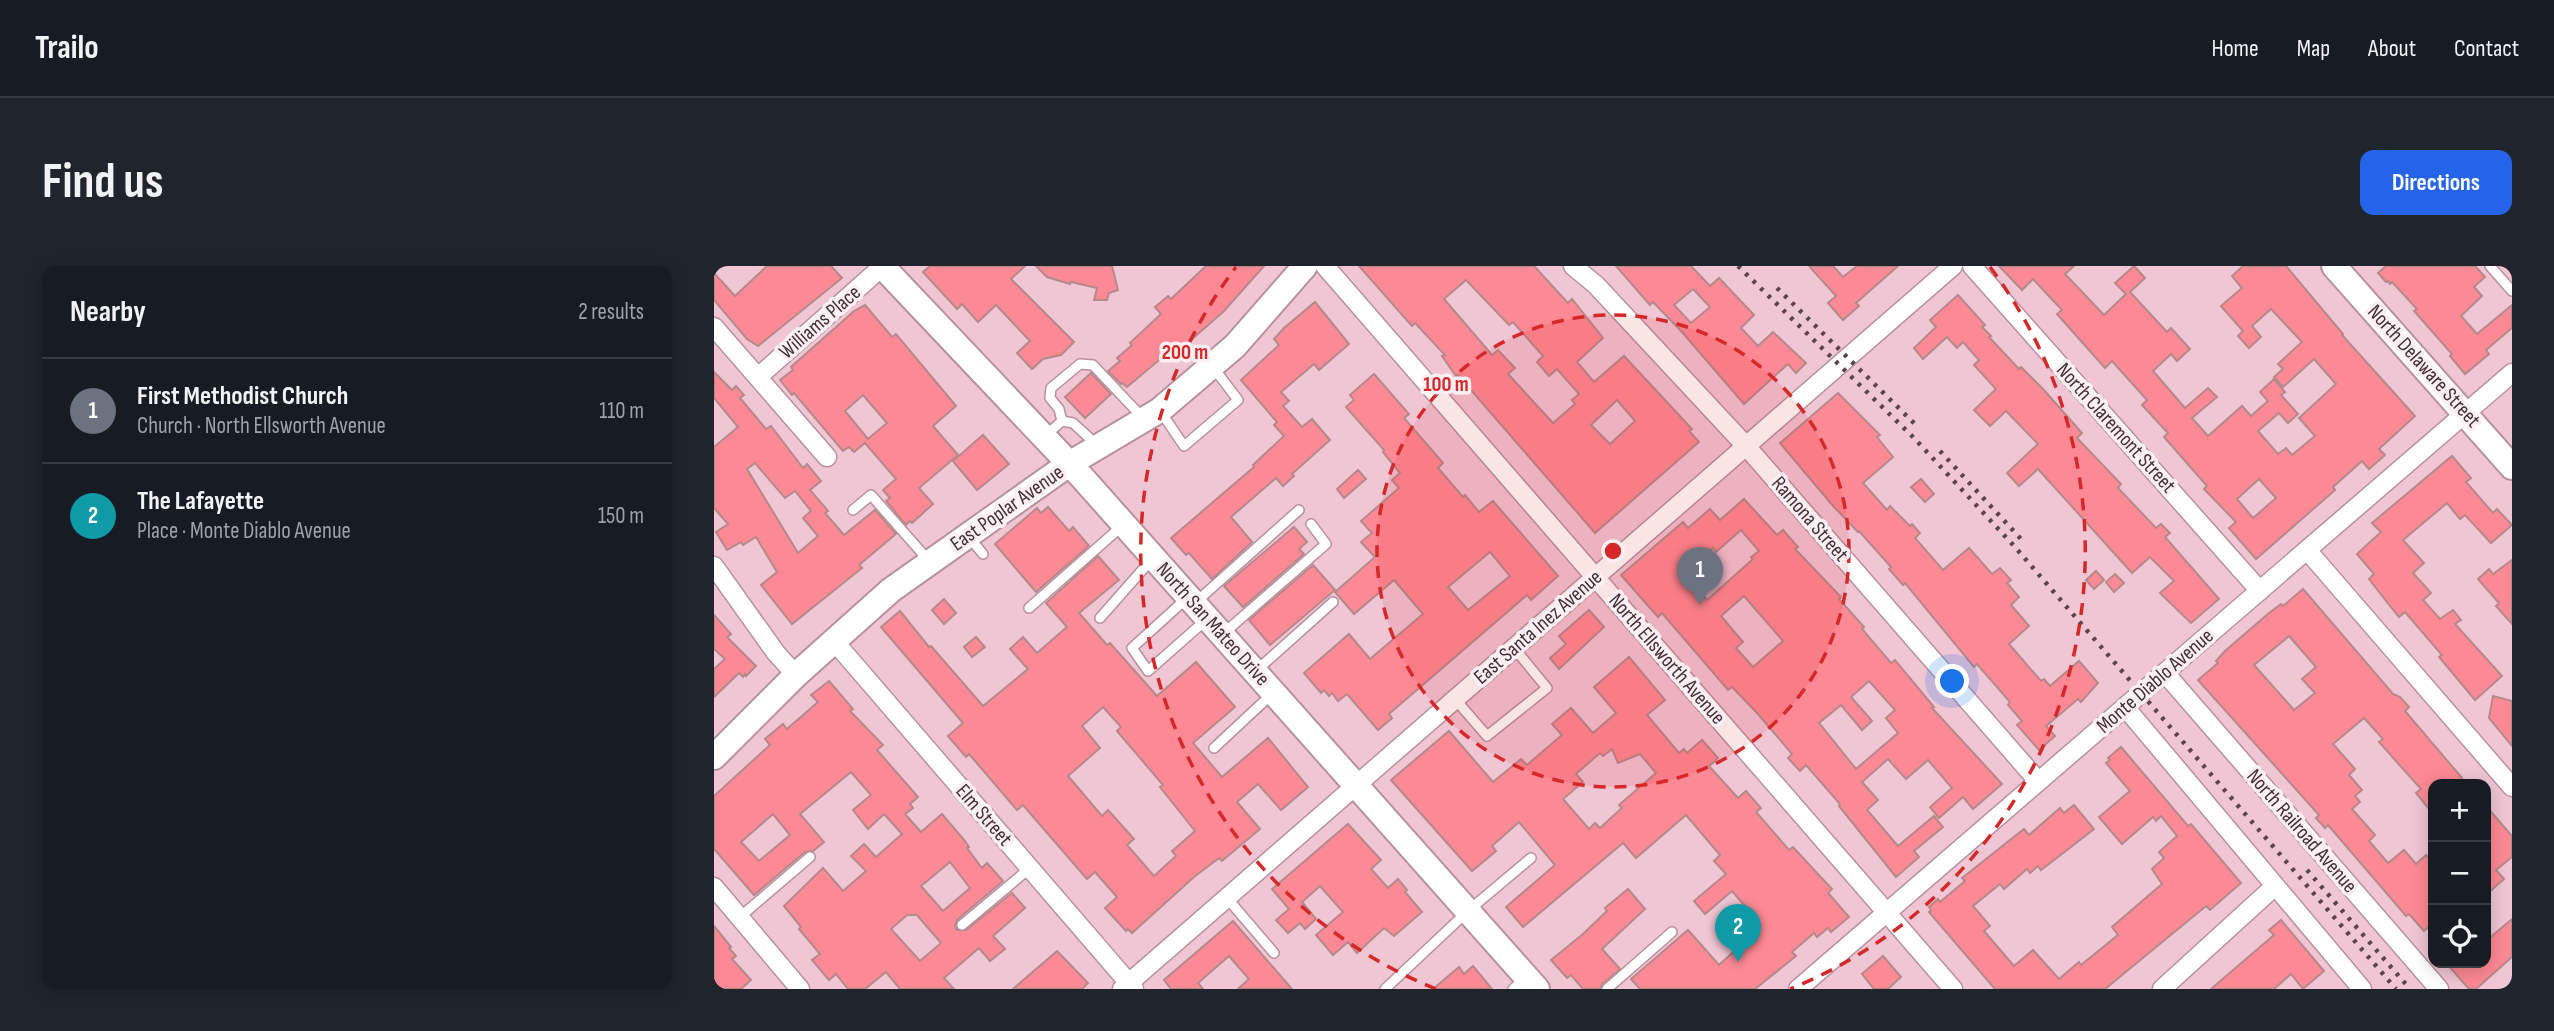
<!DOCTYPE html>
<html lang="en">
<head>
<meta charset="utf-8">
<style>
	:root { --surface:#171b24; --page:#20242c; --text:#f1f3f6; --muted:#9ea1a6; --line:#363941; --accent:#2563eb }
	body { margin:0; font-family:"Sofia Sans Condensed",sans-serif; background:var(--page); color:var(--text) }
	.controls { position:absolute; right:21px; bottom:21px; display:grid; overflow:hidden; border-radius:14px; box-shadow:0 4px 18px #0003 }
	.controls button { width:63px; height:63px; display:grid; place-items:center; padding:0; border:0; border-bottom:2px solid var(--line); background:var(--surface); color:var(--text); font:35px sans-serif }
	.you { position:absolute; left:1239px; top:416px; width:24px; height:24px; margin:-18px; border:5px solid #fff; border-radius:50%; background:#1a73e8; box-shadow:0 0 0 10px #1a73e833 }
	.badge { display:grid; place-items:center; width:46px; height:46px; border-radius:50%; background:var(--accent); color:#fff; font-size:23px; font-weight:700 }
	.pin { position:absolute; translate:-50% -58px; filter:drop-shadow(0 2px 4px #0008) }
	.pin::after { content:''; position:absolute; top:37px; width:24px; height:21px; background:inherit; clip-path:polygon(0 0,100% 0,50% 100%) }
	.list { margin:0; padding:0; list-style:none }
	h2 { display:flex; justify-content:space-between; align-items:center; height:91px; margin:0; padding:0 28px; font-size:30px }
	h2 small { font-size:23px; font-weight:400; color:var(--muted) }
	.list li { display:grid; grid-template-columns:46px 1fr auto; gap:21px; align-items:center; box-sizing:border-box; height:105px; padding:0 28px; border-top:2px solid var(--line) }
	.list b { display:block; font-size:26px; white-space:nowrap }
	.list p { margin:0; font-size:23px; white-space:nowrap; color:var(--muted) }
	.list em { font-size:23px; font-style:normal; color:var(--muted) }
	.icon { flex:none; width:38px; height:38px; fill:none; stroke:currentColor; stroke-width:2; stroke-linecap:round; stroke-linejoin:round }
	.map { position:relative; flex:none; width:1798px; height:723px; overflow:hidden; border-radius:14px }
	header { display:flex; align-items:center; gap:42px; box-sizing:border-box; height:98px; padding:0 35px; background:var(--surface); border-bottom:2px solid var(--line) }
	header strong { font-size:33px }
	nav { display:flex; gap:38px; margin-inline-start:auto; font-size:24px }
	.intro { display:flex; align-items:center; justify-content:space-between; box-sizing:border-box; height:168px; padding:0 42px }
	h1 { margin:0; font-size:49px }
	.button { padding:18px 32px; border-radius:14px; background:var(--accent); color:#fff; font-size:24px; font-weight:700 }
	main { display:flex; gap:42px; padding:0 42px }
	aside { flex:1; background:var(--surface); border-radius:14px; box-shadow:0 4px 18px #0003 }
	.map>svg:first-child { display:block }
</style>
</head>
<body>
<header>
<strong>Trailo</strong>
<nav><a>Home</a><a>Map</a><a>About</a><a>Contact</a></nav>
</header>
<div class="intro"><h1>Find us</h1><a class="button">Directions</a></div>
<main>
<aside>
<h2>Nearby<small>2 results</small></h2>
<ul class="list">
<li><span class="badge" style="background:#6b7280">1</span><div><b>First Methodist Church</b><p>Church · North Ellsworth Avenue</p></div><em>110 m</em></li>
<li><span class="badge" style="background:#0f9aa8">2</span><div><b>The Lafayette</b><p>Place · Monte Diablo Avenue</p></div><em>150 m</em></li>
</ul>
</aside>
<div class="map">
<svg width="1798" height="723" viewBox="0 0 1798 723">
	<rect width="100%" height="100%" fill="#f0c5d4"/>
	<g fill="#fd8994" stroke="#b4898b" stroke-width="2" fill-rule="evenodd">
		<polygon points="53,0 117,0 128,12 44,80 33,73 0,34 0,7 21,30"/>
		<polygon points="216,0 311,0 297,13 360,76 347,89 329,93 318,103 303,87 316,75 282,39 264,56 248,38 243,43 209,6"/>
		<polygon points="322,0 398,0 404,24 395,27 393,34 380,34 383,22 357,16 356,18 333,11"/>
		<polygon points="492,0 550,0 510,45 467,83 463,79 413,121 408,117 407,118 394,105 406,95 403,92 418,79 416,77 447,48 441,41 454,30 457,33"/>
		<path d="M645 0H820L854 37 858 33 889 72 863 96 880 116 910 90 978 163 975 165 985 176 881 267 744 109 742 110 728 90 731 89 701 57 698 60ZM752 14 795 59 799 56 829 90 823 96 835 110 843 103 865 128 858 134 861 138 839 157 794 108 801 102 784 84 778 89 730 33ZM903 134 921 155 896 178 877 159Z"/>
		<path d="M902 0H977L996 20 1005 12 1040 49 1027 62 1044 80 1059 66 1092 97 1082 107 1074 98 1030 138 968 66 939 36 936 39ZM979 23 996 41 977 57 960 39Z"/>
		<polygon points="1095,0 1119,0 1129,11 1143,0 1184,0 1142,37 1145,40 1129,54 1114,37 1122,30"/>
		<path d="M1285 0H1360L1351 8 1390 49 1412 28 1401 17 1420 0 1431 12 1416 26 1453 66 1457 62 1476 83 1463 95 1457 88 1439 105 1471 142 1494 122 1503 131 1478 152 1494 170 1528 140 1537 150 1554 135 1546 126 1560 113 1571 126 1567 129 1584 148 1574 157 1565 147 1544 165 1564 188 1572 182 1578 189 1601 170 1585 152 1622 118 1600 93 1569 121 1560 111 1569 103 1564 98 1588 76 1557 43 1538 60 1547 71 1535 82 1524 70 1529 65 1507 40 1528 22 1518 10 1529 0H1572L1629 68 1628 69 1701 150 1665 183 1671 189 1655 203 1648 195 1619 221 1621 224 1542 293 1515 262 1522 256 1490 223 1493 220 1450 171 1454 167 1428 139 1433 134 1398 95 1391 102 1343 48 1348 44 1319 13 1308 24ZM1545 213 1562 232 1539 252 1523 233Z"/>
		<polygon points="1672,0 1761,0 1771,11 1760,21 1768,30 1747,50 1763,68 1798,39 1798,62 1772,84 1775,88 1751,108 1736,90 1738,88 1700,45 1703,43 1678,16 1676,18 1674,15 1672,16 1664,7"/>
		<polygon points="1244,29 1271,59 1268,61 1277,70 1275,71 1305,103 1307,101 1329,123 1368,167 1363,172 1407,218 1404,222 1442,262 1447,258 1456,267 1451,271 1505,333 1477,357 1446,327 1460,315 1436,291 1418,307 1324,203 1305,220 1293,207 1324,178 1292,145 1276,160 1260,144 1282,123 1260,99 1265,94 1249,76 1243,82 1233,71 1209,93 1200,82 1222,61 1216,54"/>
		<polygon points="601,36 635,78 605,104 600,98 567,126 575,135 569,140 588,161 598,153 616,174 578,208 580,210 569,220 562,212 517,251 538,276 498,313 475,287 472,289 457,272 540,201 539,199 570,170 560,159 563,156 527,114 565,79 560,73 570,62"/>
		<path d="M151 39 178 71 182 68 242 140 219 160 244 189 205 222 219 238 198 257 196 255 192 259 172 235 176 232 169 224 182 213 151 177 140 186 135 181 129 185 80 127 78 129 66 114 79 104 77 101 140 45ZM149 129 173 157 154 173 131 145Z"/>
		<path d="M0 106 18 124 22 120 30 129 26 132 52 163 57 160 89 202 93 198 107 215 96 224 114 245 111 247 130 269 161 244 182 268 145 299 148 302 78 358 47 319 63 306 42 271 29 279 27 276 13 284 2 266 14 258 0 242V181L24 161 0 132ZM41 197 71 232 81 225 97 245 89 252 104 270 84 287 33 203Z"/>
		<polygon points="377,107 397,128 371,152 351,131"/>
		<path d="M660 108 695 148 690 152 729 197 724 202 749 231 751 229 765 246 779 235 844 310 817 334 813 329 675 448 678 452 664 464 633 428 624 435 618 427 615 430 610 424 607 427 590 407 635 368 656 393 709 348 680 314 640 348 621 326 661 291 647 276 658 267 647 255 685 222 678 214 686 207 669 186 670 184 632 141 640 134 636 129ZM776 286 796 310 754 344 734 321Z"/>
		<polygon points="1124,127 1166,169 1163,171 1179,191 1149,217 1173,244 1176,240 1196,260 1198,258 1206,267 1201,272 1229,304 1255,282 1278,308 1286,302 1297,314 1293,317 1305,331 1297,339 1315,360 1295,378 1327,415 1330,413 1336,420 1365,395 1384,417 1367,436 1364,433 1332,460 1341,470 1325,484 1303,459 1308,455 1294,439 1296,436 1263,398 1260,401 1191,317 1189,319 1175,303 1177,301 1145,265 1144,266 1120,241 1066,177"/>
		<polygon points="269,169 295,198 263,224 239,195"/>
		<polygon points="1738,190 1757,212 1752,216 1779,247 1783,243 1798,259 1777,277 1751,249 1746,253 1733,237 1689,274 1710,297 1699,307 1717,327 1709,334 1726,353 1739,344 1747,354 1741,358 1788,410 1761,434 1725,391 1728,389 1691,346 1685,351 1676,340 1655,313 1660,308 1643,288 1667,266 1658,257"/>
		<polygon points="644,204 652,213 630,232 623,223"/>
		<polygon points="1207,213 1220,228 1211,236 1197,221"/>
		<path d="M1030 233 1063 269 1069 264 1084 281 1081 283 1127 331 1125 333 1150 361 1148 363 1177 397 1181 394 1220 441 1218 442 1288 518 1259 543 1249 531 1225 552 1216 541 1238 522 1214 494 1192 513 1174 493 1148 516 1164 534 1153 544 1184 580 1220 550 1229 561 1200 585 1205 591 1182 611 1125 540 1126 538 1092 499 1086 505 1074 492 1078 488 1044 448 1018 421 1014 424 948 347 944 351 907 309 969 256 974 262 996 243 1006 254ZM1027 264 1045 285 1037 291 1039 293 993 334 970 307 999 282 1002 286ZM1030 330 1069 375 1039 401 1022 382 1029 376 1007 350ZM1155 415 1181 444 1172 452 1184 467 1142 503 1105 457 1127 439 1148 464 1158 455 1137 431Z"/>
		<polygon points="334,241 355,265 359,261 375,280 322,326 281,278 323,242 327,247"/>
		<polygon points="580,261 593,276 585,283 590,288 529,341 510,320"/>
		<path d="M384 290 405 314 365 347 393 379 396 377 443 430 482 396 521 441 479 477 508 511 554 472 594 521 567 544 544 518 523 536 546 563 508 595 505 592 480 611 418 667 414 663 412 665 391 642 403 631 381 606 373 613 309 539 303 544 255 488 252 491 234 470 249 457 167 361 186 345 215 381 217 380 269 440 314 403 296 383 309 371 323 387 353 361 332 337ZM389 441 407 461 403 465 449 519 446 521 481 565 458 585 462 590 440 610 413 579 420 573 394 544 388 550 354 510 386 482 368 460Z"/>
		<polygon points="1798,294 1798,358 1782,340 1785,337 1764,313 1775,303 1779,308"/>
		<polygon points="599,299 621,324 556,379 535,354"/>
		<polygon points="1382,305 1390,314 1380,323 1372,314"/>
		<polygon points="1401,308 1410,317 1400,326 1392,316"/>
		<path d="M1589 323 1679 428 1686 431 1695 441 1691 445 1748 512 1741 518H1719V548L1702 527 1707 523 1665 476 1669 473 1650 452 1619 478 1641 503 1635 509 1648 524 1641 530 1646 536 1638 543 1661 569 1655 575 1674 597 1690 584 1702 598 1712 589 1719 597V657L1710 665 1695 648 1692 650 1614 559 1611 562 1602 552 1605 549 1484 414 1504 397 1502 395 1511 385 1555 347 1567 338 1569 340ZM1575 370 1602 401 1588 413 1601 427 1580 444 1540 399Z"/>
		<polygon points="230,333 242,347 230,358 218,344"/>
		<polygon points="875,344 890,361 845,403 836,392 852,378 845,370"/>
		<polygon points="0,349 17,368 13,371 42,400 32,410 31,408 29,411 25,407 0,431 0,403 11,393 0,383"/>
		<polygon points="262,371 271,381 258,391 250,381"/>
		<path d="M915 391 951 434 933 449 965 487 970 483 973 487 988 474 1004 492 995 500 1024 532 1032 525 1047 542 1042 546 1075 584 1079 581 1102 606 1118 623 1114 627 1135 651 1117 666 1114 662 1103 671 1100 667 1078 686 1082 690 1041 723H926L917 713 974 664 1005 699 1042 665 1037 659 1043 654 1018 625 991 648 980 635 1012 608 1000 595 1006 589 972 549 922 592 909 577 809 661 792 641 841 599 805 556 778 580 782 585 758 605 677 514 735 465 779 516 807 493 813 499 848 469 838 458 857 442 879 467 902 447 880 421ZM898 483 904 497 926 488 942 507 905 539 908 542 886 562 881 557 875 563 849 533 869 516 862 508 886 487 889 490Z"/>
		<path d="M115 415 139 443 136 445 169 479 163 484 204 531 196 538 199 542 191 548 207 566 228 548 251 575 255 581 253 582 268 602 273 597 289 615 243 654 241 660 243 664H252L298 627 311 642 279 670 291 683 276 695 265 682 230 712 240 723H186L172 706 151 723H134L122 708 115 714 98 694 106 688 85 663 87 661 70 640 109 602 129 625 152 605 137 590 150 578 162 591 188 568 170 548 154 563 139 544 157 529 137 506 86 548 110 576 99 585 91 586 40 629 0 583V530L56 479 51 473 69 458 73 463 104 436 97 429ZM59 548 76 569 45 595 27 576ZM236 596 256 622 229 645 207 620ZM193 649H203L227 677 206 695 177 663Z"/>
		<polygon points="1779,430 1798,435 1798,480 1775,452"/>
		<polygon points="1407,481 1474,560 1477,558 1527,617 1496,644 1492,640 1391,723 1281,723 1215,646 1217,644 1215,641 1224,633 1226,636 1251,615 1248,612 1310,563 1315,569 1346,542 1350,547 1360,539 1380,563 1327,604 1324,600 1316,607 1313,603 1290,623 1286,618 1259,640 1276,660 1270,665 1300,700 1319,684 1345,713 1365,696 1367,699 1404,669 1398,661 1448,618 1438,603 1450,592 1445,586 1463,570 1447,550 1442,555 1439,551 1408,578 1385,551 1416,525 1392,497 1396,494 1394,492"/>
		<polygon points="1772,540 1798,570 1798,591 1782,604 1790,613 1772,629"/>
		<polygon points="634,558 667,594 657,603 674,622 684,613 693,624 691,626 708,646 680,670 670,662 643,687 634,676 619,689 602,669 629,646 606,620 588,636 602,653 591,663 586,657 574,667 562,654 575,643 558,623"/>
		<polygon points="914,623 931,643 888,683 906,703 888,718 886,723 869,723 857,709 853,712 837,694 869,668 893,645 891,642"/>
		<polygon points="1798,653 1798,691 1762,723 1755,723 1732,697 1772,697 1772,675"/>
		<polygon points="1567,654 1610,705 1589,723 1577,708 1560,723 1497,723 1560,669 1555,664"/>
		<polygon points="519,655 578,723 524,723 535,713 515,690 484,717 489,723 457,723 450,714"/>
		<polygon points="0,660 17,681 15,682 22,690 18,693 37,714 27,723 4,723 0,718"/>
		<polygon points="343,685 374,717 368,723 299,723"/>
		<polygon points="1169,690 1187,711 1174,723 1160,723 1148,708"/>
		<polygon points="759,700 778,723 719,723 745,701 750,708"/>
	</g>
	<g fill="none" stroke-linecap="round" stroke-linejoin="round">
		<g stroke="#b9909f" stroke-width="12">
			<g id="lane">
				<polyline points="1776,0 1798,25"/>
				<polyline points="447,146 470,180 524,134 499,101"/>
				<polyline points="348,155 359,157 383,179"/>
				<polyline points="331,170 348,155 345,143 336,132 337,122 366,98 379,99 429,152"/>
				<polyline points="139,244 157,229 215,295"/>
				<polyline points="255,271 269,288"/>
				<polyline points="473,332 418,382 434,405 493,353"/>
				<polyline points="482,336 585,244"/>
				<polyline points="315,342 408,260"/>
				<polyline points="386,352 438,293"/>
				<polyline points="510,367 612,278 597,258"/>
				<polyline points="543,404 619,336"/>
				<polyline points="741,433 773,470 833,422 800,382"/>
				<polyline points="500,482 559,427"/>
				<polyline points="513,632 560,687"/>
				<polyline points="26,651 96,591"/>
				<polyline points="248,659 316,602"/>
				<polyline points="671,723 754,645 817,592"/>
				<polyline points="799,723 811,713"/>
				<polyline points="893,723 958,666"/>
			</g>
		</g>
		<g stroke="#b9909f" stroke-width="21">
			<g id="street">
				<polyline points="611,0 1239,723"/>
				<polyline points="859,0 882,19 1032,180 1324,515"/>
				<polyline points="1258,0 1546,325"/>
				<polyline points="0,61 113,191"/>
				<polyline points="44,111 169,0"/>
				<polyline points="1593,284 1798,521"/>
				<polyline points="0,300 62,387 82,409"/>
				<polyline points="120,375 420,723"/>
				<polyline points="1451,407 1725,723"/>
				<polyline points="1411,441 1648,723"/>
				<polyline points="0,621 86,723"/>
				<polyline points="408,723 1239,0"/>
				<polyline points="1084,723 1798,107"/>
				<polyline points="1448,723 1561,620"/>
			</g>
		</g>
		<g stroke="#b9909f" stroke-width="28">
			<g id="secondary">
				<polyline points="168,0 366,209 823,723"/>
				<polyline points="1620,0 1798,201"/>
				<polyline points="0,491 82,409 177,324 355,198 446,144 521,80 591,0"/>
			</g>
		</g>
		<use href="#lane" stroke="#fff" stroke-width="9"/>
		<use href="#street" stroke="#fff" stroke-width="18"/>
		<use href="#secondary" stroke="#fff" stroke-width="24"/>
		<g stroke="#5a454d" stroke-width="4.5" stroke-dasharray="3.5 7" stroke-linecap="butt">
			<polyline points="1024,0 1200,172 1301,281 1682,723"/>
			<polyline points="1063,22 1205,162"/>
			<polyline points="1226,185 1307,273"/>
			<polyline points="1593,604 1696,723"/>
		</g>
	</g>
	<circle cx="899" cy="285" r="236" fill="#d62828" fill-opacity=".12"/>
	<g fill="none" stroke="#d62828" stroke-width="3.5" stroke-dasharray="12 9">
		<circle cx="899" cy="285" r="236"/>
		<path d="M722 723A472 472 0 0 1 522 1M1276 1A472 472 0 0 1 1076 723"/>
	</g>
	<g text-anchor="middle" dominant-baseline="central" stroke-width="7" stroke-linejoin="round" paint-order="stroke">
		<g font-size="21" fill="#423137" stroke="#fdf0f4">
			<text transform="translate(106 56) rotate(-41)">Williams Place</text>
			<text transform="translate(1710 100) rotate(48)">North Delaware Street</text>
			<text transform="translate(1402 162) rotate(48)">North Claremont Street</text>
			<text transform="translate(293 242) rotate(-35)">East Poplar Avenue</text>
			<text transform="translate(1096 253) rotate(49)">Ramona Street</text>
			<text transform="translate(499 358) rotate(48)">North San Mateo Drive</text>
			<text transform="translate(824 361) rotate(-41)">East Santa Inez Avenue</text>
			<text transform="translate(953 393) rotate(49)">North Ellsworth Avenue</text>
			<text transform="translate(1441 415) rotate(-41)">Monte Diablo Avenue</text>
			<text transform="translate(270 549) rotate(49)">Elm Street</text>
			<text transform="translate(1588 565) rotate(49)">North Railroad Avenue</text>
		</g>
	</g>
	<circle cx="899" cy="285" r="10" fill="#d62828" stroke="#fdf0f4" stroke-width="3.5"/>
	<g font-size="21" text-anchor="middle" font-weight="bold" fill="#d62828" stroke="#fdf0f4" stroke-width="7" stroke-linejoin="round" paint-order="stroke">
		<text x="471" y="93">200 m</text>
		<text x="732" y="125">100 m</text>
	</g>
</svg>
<div class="controls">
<button>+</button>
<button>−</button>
<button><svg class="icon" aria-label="locate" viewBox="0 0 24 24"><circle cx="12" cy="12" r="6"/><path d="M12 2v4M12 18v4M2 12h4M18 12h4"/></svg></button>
</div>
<div class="you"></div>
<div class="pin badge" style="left:986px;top:339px;background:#6b7280">1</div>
<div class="pin badge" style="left:1024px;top:696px;background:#0f9aa8">2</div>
</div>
</main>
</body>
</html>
